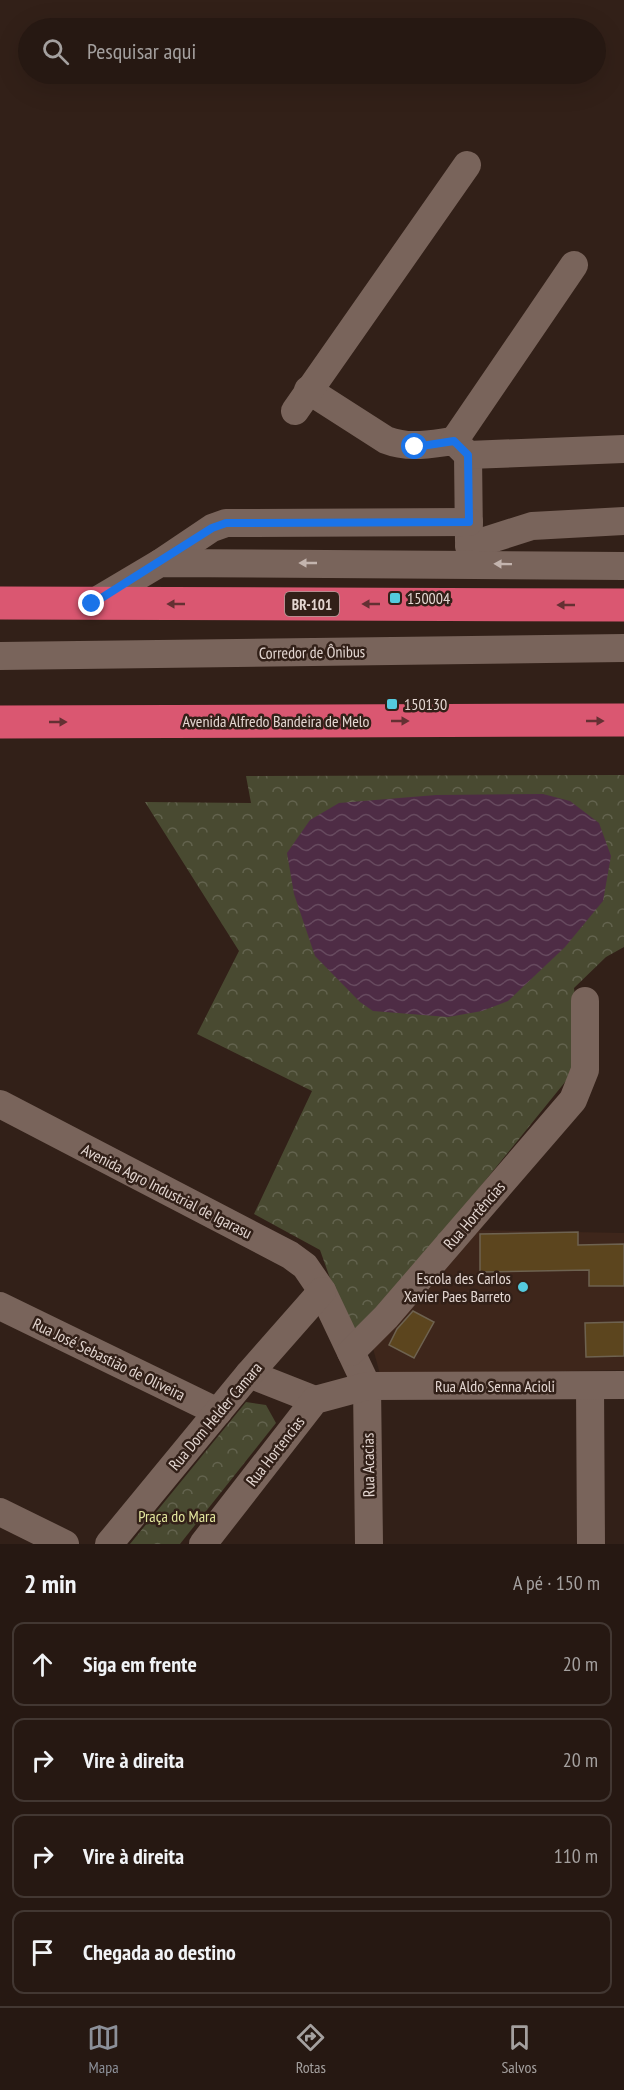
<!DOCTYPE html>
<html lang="pt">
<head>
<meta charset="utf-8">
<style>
	:root { --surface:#261812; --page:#2e211b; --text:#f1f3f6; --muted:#a4a09f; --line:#423732; --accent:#8c9099 }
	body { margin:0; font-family:"PT Sans Narrow",sans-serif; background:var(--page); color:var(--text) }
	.stop { position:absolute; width:18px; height:18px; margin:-14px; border:4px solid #1a73e8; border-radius:50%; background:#fff }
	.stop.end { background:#1a73e8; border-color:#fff; box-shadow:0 2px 6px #0008 }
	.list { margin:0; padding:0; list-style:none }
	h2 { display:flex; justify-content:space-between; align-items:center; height:78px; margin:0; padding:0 24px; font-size:26px }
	h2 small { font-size:20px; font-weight:400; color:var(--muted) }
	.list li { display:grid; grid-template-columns:39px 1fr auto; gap:18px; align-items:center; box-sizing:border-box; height:84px; margin:0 12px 12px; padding:0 12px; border:2px solid var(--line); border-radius:12px }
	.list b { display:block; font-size:22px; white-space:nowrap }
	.list em { font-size:20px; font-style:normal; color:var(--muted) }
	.icon { flex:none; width:33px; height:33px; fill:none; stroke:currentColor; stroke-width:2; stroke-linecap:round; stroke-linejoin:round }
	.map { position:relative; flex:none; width:624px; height:1544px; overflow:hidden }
	.search { position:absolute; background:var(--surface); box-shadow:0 6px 24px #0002; left:18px; right:18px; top:18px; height:66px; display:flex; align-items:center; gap:15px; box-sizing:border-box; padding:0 21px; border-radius:33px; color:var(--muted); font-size:22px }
	.sheet { height:462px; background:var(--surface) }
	nav { display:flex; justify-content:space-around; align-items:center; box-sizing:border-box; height:84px; border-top:2px solid var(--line); background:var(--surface); font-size:16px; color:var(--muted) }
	nav a { display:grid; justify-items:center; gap:3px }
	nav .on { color:var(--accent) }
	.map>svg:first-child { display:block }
</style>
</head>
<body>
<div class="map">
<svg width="624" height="1544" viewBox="0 0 624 1544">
	<defs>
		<pattern id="forest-crowns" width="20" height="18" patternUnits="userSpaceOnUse" patternTransform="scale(1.5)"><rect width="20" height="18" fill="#494a31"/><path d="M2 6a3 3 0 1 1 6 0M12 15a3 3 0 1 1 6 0" fill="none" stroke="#63634e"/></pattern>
		<pattern id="water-waves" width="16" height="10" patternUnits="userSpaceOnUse" patternTransform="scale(1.5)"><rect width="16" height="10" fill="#4e2c45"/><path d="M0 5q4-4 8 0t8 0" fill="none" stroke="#674a5f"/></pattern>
	</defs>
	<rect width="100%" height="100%" fill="#322018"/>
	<polygon fill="#3e261b" points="477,1230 624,1233 624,1370 380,1374 371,1341"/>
	<g fill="url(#forest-crowns)">
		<polygon points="624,775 624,947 606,957 574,988 580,1042 574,1071 364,1330 347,1326 320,1250 254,1214 312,1091 197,1034 239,951 145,802 251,803 246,776"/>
		<polygon points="246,1402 266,1405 276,1423 180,1544 130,1544"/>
	</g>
	<polygon fill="url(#water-waves)" points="543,794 570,801 599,823 611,856 603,901 565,947 508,1001 482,1011 448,1017 373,1011 360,1002 315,956 294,894 287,853 310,820 339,803 436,795"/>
	<g fill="#5c451e" stroke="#6e6250" stroke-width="1.5">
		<polygon points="578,1232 578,1245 624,1244 624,1286 589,1286 589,1270 480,1272 480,1234"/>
		<polygon points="413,1311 434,1322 414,1358 389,1345 397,1329"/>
		<polygon points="624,1322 624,1356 586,1357 585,1323"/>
	</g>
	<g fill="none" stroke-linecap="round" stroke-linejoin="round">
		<g stroke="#79645b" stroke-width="28">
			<path d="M308 390 386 440C409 449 430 444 454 441L468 455 469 541"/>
			<polyline points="295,411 467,165"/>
			<polyline points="454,441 574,265"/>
			<polyline points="468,455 624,449"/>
			<polyline points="469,546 532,526 624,521"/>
			<polyline points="160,563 212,528 226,523 469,522"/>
			<polyline points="91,604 160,563 624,566"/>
			<polyline points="0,656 624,648"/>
			<polyline points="0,1104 290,1255 305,1266 322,1291 367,1386 369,1544"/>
			<polyline points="0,1306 218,1412"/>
			<polyline points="351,1352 386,1317 573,1100 585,1070 585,1001"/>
			<polyline points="249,1374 315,1400"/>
			<polyline points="590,1386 591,1544"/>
			<polyline points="0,1512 65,1544"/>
			<polyline points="109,1544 249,1374 322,1291"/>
			<polyline points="203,1544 315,1400 367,1386 624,1385"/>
		</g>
		<g stroke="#da5771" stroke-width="33">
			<polyline points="0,603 624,605"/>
			<polyline points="0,722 624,720"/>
		</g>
	</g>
	<defs><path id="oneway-solid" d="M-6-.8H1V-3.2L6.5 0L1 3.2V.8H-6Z" transform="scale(1.5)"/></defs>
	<g fill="#c3b4ae">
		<use href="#oneway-solid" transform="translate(308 563) rotate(-180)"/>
		<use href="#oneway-solid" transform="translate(503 564) rotate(-179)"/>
	</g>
	<g fill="#643033">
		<use href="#oneway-solid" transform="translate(176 604) rotate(-180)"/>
		<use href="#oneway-solid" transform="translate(371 604) rotate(-180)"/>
		<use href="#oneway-solid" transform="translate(566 605) rotate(-180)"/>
		<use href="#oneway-solid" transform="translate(400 721)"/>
		<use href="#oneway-solid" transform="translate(595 721)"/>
		<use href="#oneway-solid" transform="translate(58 722)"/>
	</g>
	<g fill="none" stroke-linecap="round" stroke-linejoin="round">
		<polyline stroke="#1a73e8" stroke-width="8" points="92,604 212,528 226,523 469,522 468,455 454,441 415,447"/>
	</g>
	<g fill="#54cade" stroke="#322018" stroke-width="2">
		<rect x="389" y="592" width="12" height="12" rx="3"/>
		<rect x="386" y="698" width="12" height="12" rx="3"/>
		<circle cx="523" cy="1287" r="6"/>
	</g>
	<g text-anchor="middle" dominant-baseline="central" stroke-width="5" stroke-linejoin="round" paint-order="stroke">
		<rect fill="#322018" stroke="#ae9f9a" stroke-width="1.5" x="285" y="592" width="54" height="24" rx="4.5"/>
		<g font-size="15" font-weight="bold" fill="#e3d6d1">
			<text x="312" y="604">BR-101</text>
		</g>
		<g font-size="16" fill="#e3d6d1" stroke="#322018" text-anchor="start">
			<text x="407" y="598">150004</text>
			<text x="404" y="704">150130</text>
			<text x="511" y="1278" text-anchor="end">Escola des Carlos<tspan x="511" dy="18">Xavier Paes Barreto</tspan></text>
		</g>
		<g font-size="16" fill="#e3d6d1" stroke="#322018">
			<text transform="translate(312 652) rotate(-1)">Corredor de Ônibus</text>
			<text x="276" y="721">Avenida Alfredo Bandeira de Melo</text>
			<text transform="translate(167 1191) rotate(27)">Avenida Agro Industrial de Igarasu</text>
			<text transform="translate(474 1215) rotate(-49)">Rua Hortências</text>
			<text transform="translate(109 1359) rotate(26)">Rua José Sebastião de Oliveira</text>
			<text x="495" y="1386">Rua Aldo Senna Acioli</text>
			<text transform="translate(215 1416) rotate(-50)">Rua Dom Helder Camara</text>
			<text transform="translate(275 1451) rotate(-52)">Rua Hortencias</text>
			<text transform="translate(368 1465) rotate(-91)">Rua Acacias</text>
		</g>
		<g font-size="16" fill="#e2e69d" stroke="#322018">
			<text x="177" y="1516">Praça do Mara</text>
		</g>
	</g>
</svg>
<div class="stop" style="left:415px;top:447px"></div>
<div class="stop end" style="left:92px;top:604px"></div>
<div class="search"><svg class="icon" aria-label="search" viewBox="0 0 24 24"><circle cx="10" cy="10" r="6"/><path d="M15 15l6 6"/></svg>Pesquisar aqui</div>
</div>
<section class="sheet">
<h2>2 min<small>A pé · 150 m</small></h2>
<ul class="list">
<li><svg class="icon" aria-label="ahead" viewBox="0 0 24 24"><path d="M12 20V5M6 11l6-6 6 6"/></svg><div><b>Siga em frente</b></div><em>20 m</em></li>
<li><svg class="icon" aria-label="right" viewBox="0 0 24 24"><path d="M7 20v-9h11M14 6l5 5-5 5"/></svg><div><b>Vire à direita</b></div><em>20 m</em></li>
<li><svg class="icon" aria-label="right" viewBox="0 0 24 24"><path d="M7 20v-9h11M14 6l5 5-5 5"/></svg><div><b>Vire à direita</b></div><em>110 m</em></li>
<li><svg class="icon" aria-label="arrive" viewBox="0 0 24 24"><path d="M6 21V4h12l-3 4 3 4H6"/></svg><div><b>Chegada ao destino</b></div></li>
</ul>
</section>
<nav>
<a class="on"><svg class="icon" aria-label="map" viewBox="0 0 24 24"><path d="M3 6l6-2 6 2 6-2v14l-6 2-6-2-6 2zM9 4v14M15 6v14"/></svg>Mapa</a>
<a><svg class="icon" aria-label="directions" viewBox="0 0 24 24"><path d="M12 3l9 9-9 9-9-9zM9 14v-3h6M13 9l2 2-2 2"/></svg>Rotas</a>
<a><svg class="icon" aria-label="saved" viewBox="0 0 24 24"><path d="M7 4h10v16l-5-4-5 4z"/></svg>Salvos</a>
</nav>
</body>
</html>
